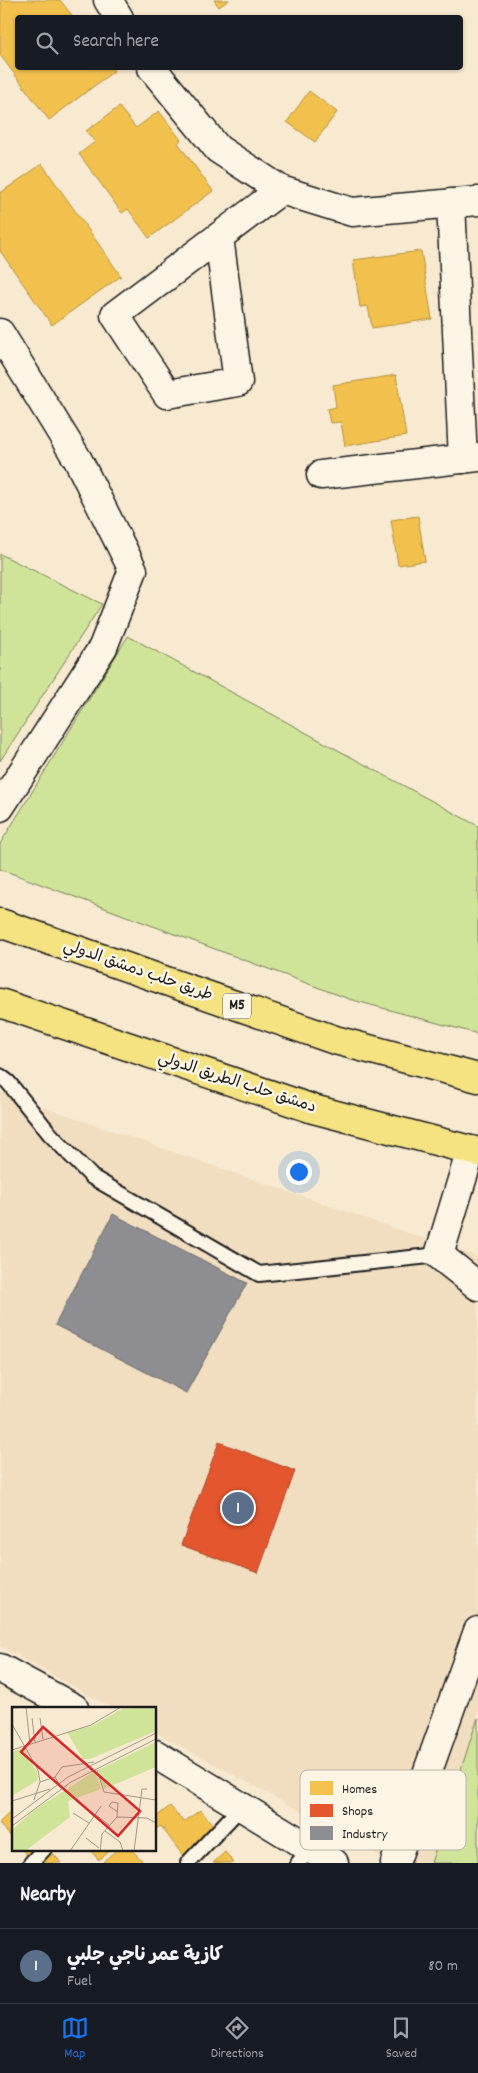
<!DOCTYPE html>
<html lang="en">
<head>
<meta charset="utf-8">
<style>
	:root { --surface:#171b24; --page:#242831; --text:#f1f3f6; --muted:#9ea1a6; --line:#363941; --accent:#1a73e8 }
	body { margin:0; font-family:Dekko,"Playpen Sans Arabic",sans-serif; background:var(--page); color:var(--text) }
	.you { position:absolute; left:298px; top:1171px; width:18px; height:18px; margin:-12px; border:4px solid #fff; border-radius:50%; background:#1a73e8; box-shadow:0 0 0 8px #1a73e833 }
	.badge { display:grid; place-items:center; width:32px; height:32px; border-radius:50%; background:var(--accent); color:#fff; font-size:16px; font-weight:700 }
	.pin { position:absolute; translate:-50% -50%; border:2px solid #fff; box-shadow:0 1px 5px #0006 }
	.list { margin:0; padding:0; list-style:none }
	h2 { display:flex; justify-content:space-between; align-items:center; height:65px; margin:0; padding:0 20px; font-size:21px }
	h2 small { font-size:16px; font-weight:400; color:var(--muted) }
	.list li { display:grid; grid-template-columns:32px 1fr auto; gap:15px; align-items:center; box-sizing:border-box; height:75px; padding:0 20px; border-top:1px solid var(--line) }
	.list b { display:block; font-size:19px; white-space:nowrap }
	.list p { margin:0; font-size:16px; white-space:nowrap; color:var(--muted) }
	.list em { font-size:16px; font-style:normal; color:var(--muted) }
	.icon { flex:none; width:28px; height:28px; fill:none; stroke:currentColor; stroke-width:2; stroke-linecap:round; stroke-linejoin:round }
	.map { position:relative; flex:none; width:478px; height:1863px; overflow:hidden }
	.search { position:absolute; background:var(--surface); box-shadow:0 1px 4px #0004; left:15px; right:15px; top:15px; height:55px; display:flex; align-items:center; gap:12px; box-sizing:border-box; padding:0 18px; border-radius:5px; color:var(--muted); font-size:19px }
	.sheet { height:140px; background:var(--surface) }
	nav { display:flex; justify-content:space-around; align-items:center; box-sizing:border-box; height:70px; border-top:1px solid var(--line); background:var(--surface); font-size:14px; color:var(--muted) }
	nav a { display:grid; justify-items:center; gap:2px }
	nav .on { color:var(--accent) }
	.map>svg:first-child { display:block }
</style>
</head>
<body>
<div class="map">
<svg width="478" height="1863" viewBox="0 0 478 1863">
	<rect width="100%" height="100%" fill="#f8ead1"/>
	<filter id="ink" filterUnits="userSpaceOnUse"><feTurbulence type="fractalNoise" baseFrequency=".02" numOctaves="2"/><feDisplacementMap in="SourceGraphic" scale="10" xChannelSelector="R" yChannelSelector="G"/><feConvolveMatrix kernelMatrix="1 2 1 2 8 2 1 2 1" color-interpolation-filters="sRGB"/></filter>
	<g filter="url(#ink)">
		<polygon fill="#f1dec0" points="0,1092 478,1257 478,1718 431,1863 390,1863 353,1840 155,1732 155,1708 112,1708 0,1646"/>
		<g fill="#d0e499" stroke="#76805a">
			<polygon points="0,554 102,604 0,761"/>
			<polygon points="128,636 478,826 478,1034 349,999 0,869 0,844"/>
			<polygon points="478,1718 478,1863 431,1863 474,1729"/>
		</g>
		<g fill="#f2c14e" stroke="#b2903f">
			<polygon points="1,0 60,0 74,18 18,18 18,68 112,68 114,71 49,120 0,55"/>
			<polygon points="214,0 229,0 219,7"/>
			<polygon points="309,91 337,112 315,142 287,122"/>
			<polygon points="119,107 136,128 159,111 181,140 178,143 213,191 149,238 128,209 122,213 79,154 95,142 86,131"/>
			<polygon points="42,164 121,276 52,325 0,251 0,193"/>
			<polygon points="421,251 432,319 372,328 368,306 360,307 353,260"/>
			<polygon points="396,375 406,436 345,446 341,422 330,423 327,409 336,407 333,385"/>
			<polygon points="418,516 425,561 398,565 391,520"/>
			<polygon points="170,1806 184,1822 200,1810 215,1827 183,1856 161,1826 155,1829 155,1818"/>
			<polygon points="14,1808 14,1840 0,1825 0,1822"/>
			<polygon points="22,1849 33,1849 27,1855"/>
			<polygon points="89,1849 110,1849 111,1850 99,1860"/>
			<polygon points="117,1849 131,1849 144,1863 102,1863"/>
			<polygon points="52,1852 61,1863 40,1863"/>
			<polygon points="225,1852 234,1863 213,1863"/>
		</g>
		<polygon fill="#e4572e" stroke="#a84529" points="219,1442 295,1471 258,1573 181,1545"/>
		<polygon fill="#8d8d92" stroke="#6b6b6f" points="113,1214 247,1283 186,1393 55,1325"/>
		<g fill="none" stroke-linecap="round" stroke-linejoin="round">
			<g stroke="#1c1c1c" stroke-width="18">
				<g id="lane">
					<polyline points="0,1076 8,1082 50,1134 92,1177 259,1274 439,1255"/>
					<polyline points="31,1863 44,1849"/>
					<polyline points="188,1863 241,1807"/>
					<polyline points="298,1863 311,1849"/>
				</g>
			</g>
			<g stroke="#1c1c1c" stroke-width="31">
				<g id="street">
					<polyline points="108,0 119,18"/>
					<polyline points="152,68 218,149 281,190 352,212 478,201"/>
					<polyline points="451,203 463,459"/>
					<polyline points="219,237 238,382 167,394 115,315 281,190"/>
					<polyline points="0,333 78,460 133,570 103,647 0,807"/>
					<polyline points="321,475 478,457"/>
					<polyline points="471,1150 439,1255 478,1286"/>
					<polyline points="0,1668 74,1708"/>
					<polyline points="155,1754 334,1863"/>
					<polyline points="395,1863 478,1631"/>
				</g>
			</g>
			<g stroke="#1c1c1c" stroke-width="31">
				<g id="highway">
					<polyline points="0,923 335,1040 478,1078"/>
					<polyline points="0,1003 313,1109 478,1152"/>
				</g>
			</g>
			<use href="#lane" stroke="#fcf5e5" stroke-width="14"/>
			<use href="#street" stroke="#fcf5e5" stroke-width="28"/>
			<use href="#highway" stroke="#f5e382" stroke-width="28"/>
		</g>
	</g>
	<g text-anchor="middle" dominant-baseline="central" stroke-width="5" stroke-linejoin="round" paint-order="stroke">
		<rect fill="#fcf5e5" stroke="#5f5d58" stroke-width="1" x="223" y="993.5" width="28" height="25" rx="4"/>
		<g font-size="15" font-weight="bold" fill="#1c1c1c">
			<text x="237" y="1006">M5</text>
		</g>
		<g font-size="16" fill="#1c1c1c" stroke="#fcf5e5">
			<text transform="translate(138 971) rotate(19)">طريق حلب دمشق الدولي</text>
			<text transform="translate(237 1083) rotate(18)">دمشق حلب الطريق الدولي</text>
		</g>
	</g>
	<g transform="translate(12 1707)">
		<rect width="144" height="144" fill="#f8ead1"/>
		<path d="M144 0V24L78 52H71L55 25 80 19 110 2ZM144 35V60L92 82 86 63ZM11 41 25 65 26 73 0 89V45ZM83 64 89 82 56 94 58 110 13 144H0V123L21 104Z" fill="#d0e499"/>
		<path fill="none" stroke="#a09889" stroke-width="1" d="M14 0 18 37M0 1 15 0M20 11 23 35M28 11 31 32M0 17 26 63 28 75 43 70 47 77M0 43 79 18 109 0M85 63 92 85 144 93M43 70 50 60 82 55M22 93 28 75M0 94 38 82M61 106 77 116M83 107 97 118M105 110 106 96 100 95 97 99 106 105M0 112 56 70 144 26M0 119 59 75 144 32M93 124 108 135 111 144M74 131 87 141M58 144 89 99M88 144 90 127 105 110 135 111 144 116M122 144 130 82H135"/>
		<path fill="#d62828" fill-opacity="0.15" stroke="#d62828" stroke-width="2.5" d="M31 20 128 104 106 129 9 45Z"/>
		<rect width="144" height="144" fill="none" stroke="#1c1c1c" stroke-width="2.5"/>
	</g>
	<rect x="300" y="1770" width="166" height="80" rx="8" fill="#fcf5e5" stroke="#b9b4a9" stroke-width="1"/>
	<rect x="310" y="1781" width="23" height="14" fill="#f2c14e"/>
	<rect x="310" y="1804" width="23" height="13" fill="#e4572e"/>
	<rect x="310" y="1826" width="23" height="14" fill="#8d8d92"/>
	<g font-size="14" fill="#1c1c1c">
		<text x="342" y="1793">Homes</text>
		<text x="342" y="1815">Shops</text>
		<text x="342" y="1838">Industry</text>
	</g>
</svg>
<div class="you"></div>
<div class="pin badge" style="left:238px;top:1508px;background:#5c6f8a">1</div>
<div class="search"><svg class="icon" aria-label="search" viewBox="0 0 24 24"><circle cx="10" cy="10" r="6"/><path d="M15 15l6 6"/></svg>Search here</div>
</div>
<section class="sheet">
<h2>Nearby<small></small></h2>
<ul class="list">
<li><span class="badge" style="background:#5c6f8a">1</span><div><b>كازية عمر ناجي جلبي</b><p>Fuel</p></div><em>80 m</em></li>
</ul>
</section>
<nav>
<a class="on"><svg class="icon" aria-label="map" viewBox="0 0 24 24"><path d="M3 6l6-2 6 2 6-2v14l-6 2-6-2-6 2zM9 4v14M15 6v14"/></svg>Map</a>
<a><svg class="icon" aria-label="directions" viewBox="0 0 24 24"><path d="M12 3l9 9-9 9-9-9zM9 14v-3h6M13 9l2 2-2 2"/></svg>Directions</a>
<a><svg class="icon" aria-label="saved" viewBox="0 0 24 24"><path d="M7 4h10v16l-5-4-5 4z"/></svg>Saved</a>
</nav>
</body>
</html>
